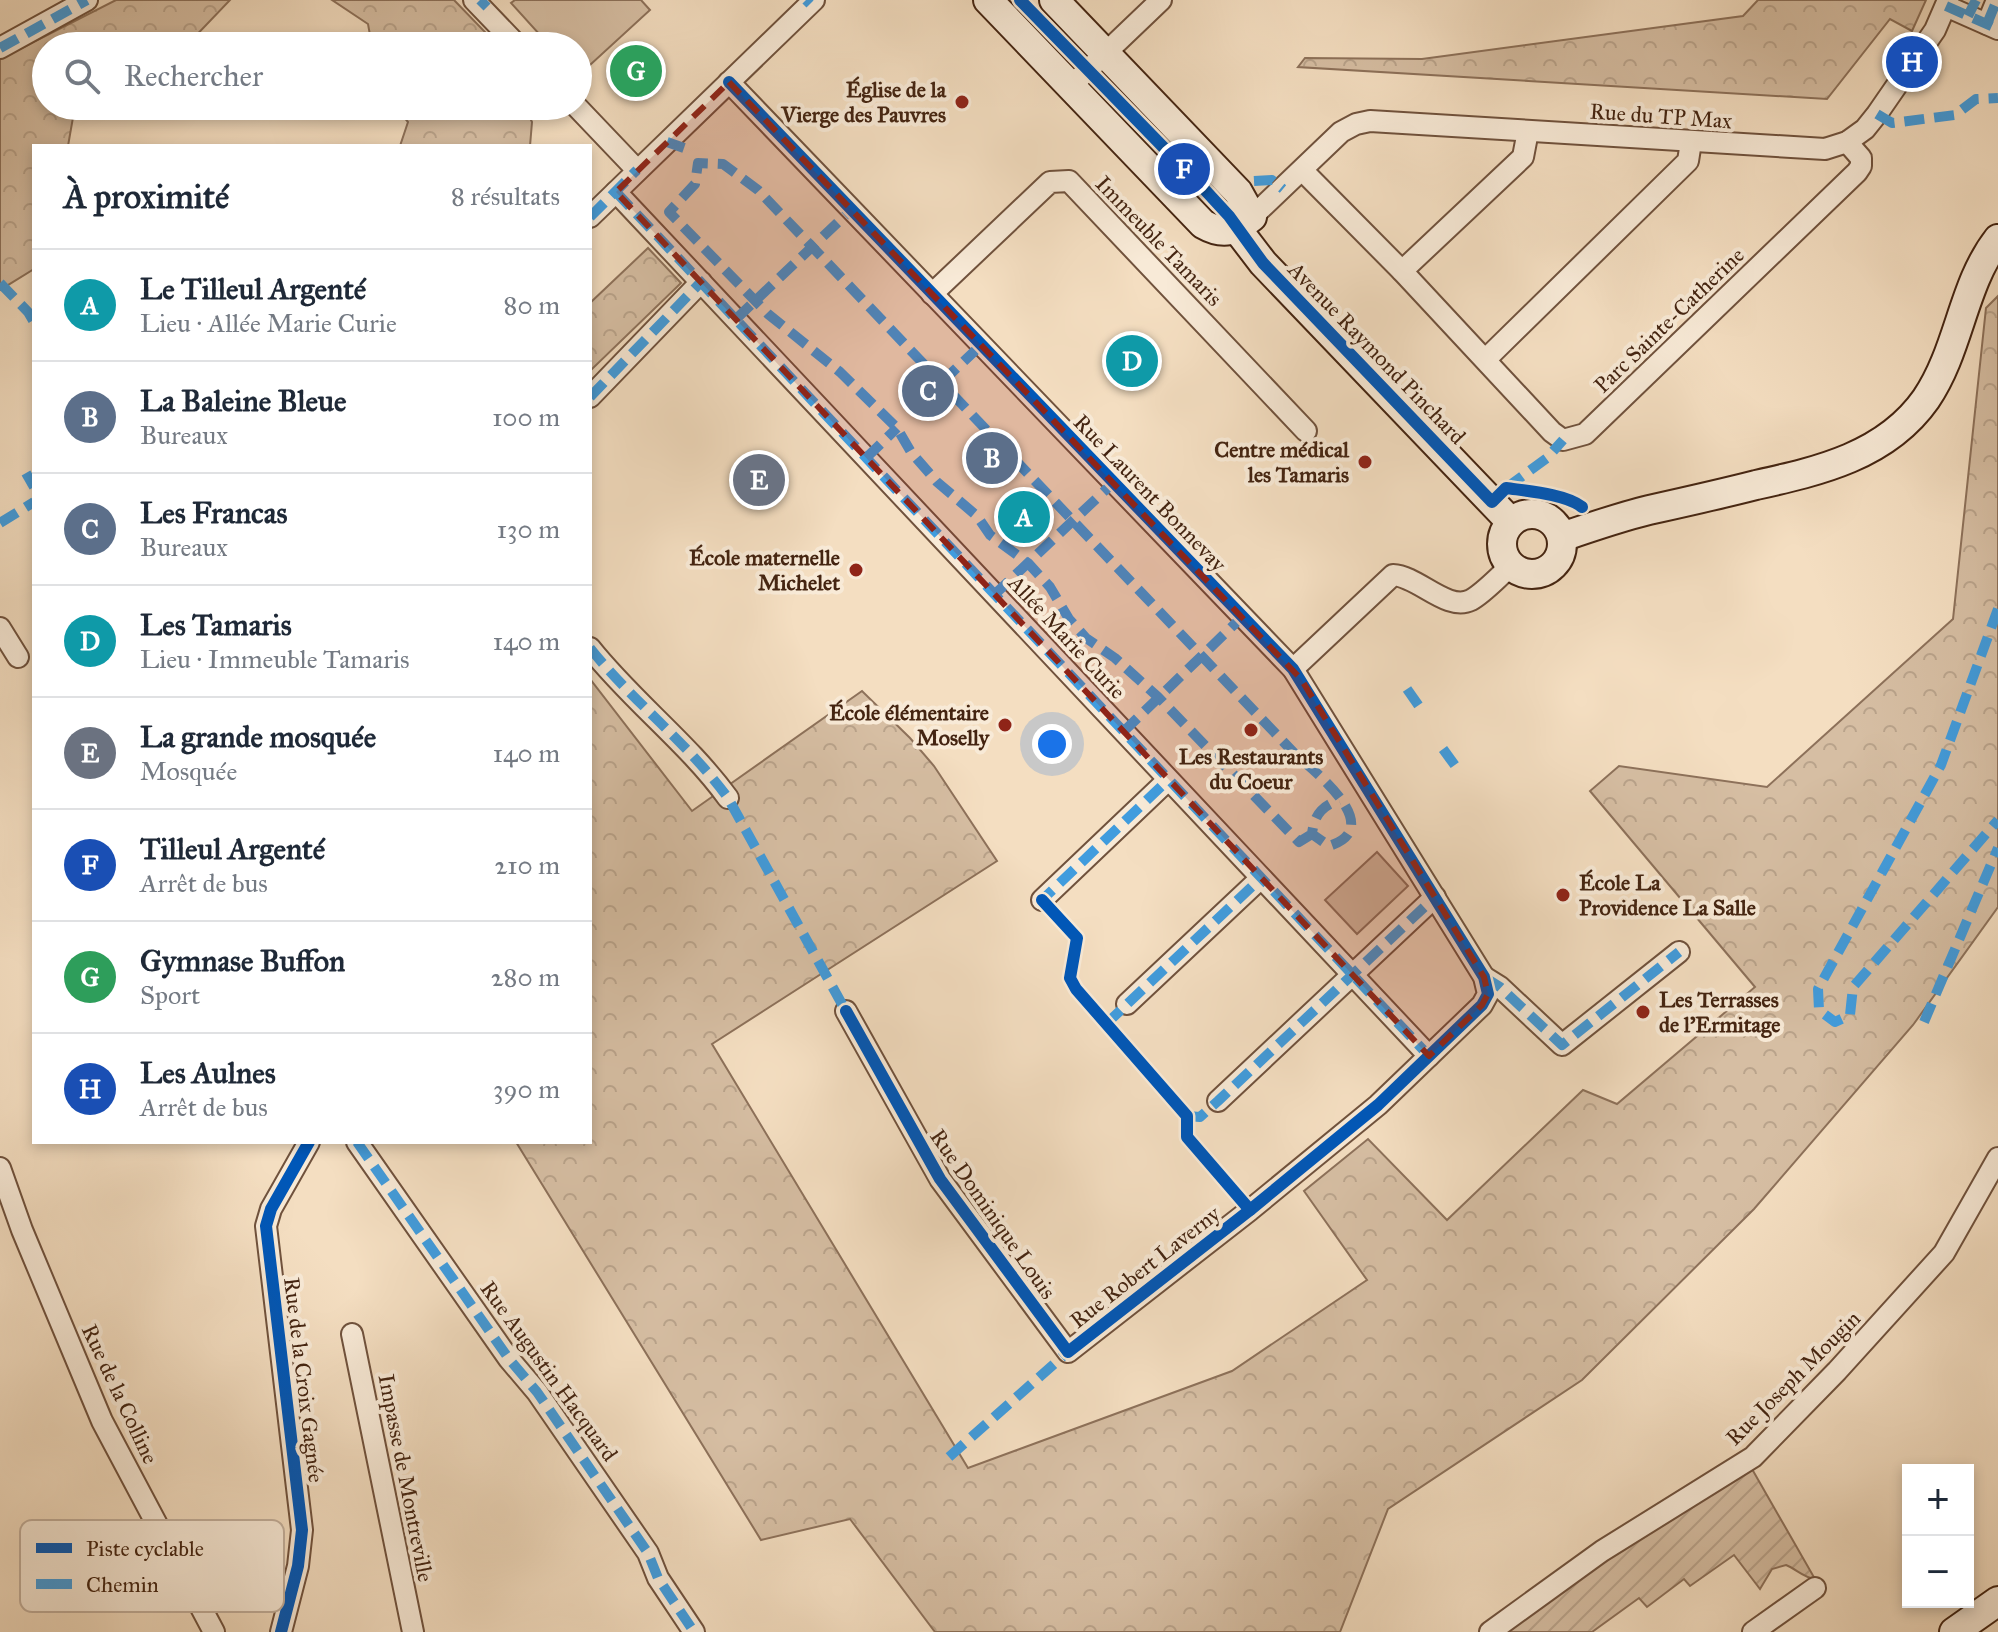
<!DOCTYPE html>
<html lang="fr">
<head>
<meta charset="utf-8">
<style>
	:root { --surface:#fff; --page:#f6f6f7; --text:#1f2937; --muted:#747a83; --line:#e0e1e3; --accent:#111827 }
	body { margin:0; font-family:"IM FELL Great Primer",serif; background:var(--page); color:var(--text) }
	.controls { position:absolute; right:24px; bottom:24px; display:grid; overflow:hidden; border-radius:0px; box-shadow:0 4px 12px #0003 }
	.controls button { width:72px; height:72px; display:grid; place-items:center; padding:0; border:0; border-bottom:2px solid var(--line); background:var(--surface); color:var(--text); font:40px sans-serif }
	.you { position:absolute; left:1052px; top:744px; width:28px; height:28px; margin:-20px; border:6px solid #fff; border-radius:50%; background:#1a73e8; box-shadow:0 0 0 12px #1a73e833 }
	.badge { display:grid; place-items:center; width:52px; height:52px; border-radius:50%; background:var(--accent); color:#fff; font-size:26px; font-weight:700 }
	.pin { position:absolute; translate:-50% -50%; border:4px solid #fff; box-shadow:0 2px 8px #0006 }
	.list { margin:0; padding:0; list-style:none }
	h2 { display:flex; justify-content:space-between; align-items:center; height:104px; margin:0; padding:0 32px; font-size:34px }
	h2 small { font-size:26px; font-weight:400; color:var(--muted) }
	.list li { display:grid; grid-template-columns:52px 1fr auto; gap:24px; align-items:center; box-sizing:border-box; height:112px; padding:0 32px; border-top:2px solid var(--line) }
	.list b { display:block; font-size:30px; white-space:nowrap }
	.list p { margin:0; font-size:26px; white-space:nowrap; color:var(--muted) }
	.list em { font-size:26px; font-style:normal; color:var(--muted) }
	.icon { flex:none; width:44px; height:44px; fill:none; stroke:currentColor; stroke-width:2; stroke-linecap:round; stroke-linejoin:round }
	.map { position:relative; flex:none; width:1998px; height:1632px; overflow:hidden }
	.search { position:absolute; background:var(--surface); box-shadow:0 4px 12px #0003; left:32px; top:32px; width:560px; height:88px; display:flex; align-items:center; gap:20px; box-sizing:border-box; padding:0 28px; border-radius:44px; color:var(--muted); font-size:30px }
	.panel { position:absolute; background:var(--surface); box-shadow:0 4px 12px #0003; left:32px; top:144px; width:560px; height:1000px; border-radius:0px }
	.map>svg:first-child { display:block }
</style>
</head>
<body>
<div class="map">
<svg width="1998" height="1632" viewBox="0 0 1998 1632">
	<defs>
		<pattern id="forest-crowns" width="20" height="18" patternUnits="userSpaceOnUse" patternTransform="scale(2)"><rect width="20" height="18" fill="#d6bea3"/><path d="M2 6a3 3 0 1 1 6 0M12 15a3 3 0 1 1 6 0" fill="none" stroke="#b9a38b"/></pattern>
		<pattern id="garden-furrows" width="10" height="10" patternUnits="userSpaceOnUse" patternTransform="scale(2)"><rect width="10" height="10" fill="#d6bea3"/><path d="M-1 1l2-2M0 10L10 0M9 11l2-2" fill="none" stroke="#b9a38b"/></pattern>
	</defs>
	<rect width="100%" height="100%" fill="#f4dec1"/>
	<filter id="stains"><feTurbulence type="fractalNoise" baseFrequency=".0025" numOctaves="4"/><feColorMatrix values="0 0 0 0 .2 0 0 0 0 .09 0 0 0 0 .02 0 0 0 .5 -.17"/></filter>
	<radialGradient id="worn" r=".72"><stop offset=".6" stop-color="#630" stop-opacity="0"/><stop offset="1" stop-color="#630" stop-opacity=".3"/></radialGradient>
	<g fill="url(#forest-crowns)" stroke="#8d715a" stroke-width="2">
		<polygon points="116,0 230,0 187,45 46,46 46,106 75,106 68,146 34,146 34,269 0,290 0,59"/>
		<polygon points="332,0 454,0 485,32 492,46 372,46 368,24"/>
		<polygon points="1758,0 1926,0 1912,31 1890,19 1827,99 1298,67 1305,58 1422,59 1743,16"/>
		<polygon points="395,106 524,106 532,122 530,146 400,146 408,122"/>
		<polygon points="648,248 681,283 590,371 590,303"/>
		<polygon points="1998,296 1998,907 1913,1025 1754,1209 1582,1380 1388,1509 1340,1632 935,1632 850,1519 761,1540 516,1142 590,1142 590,679 692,811 862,691 910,738 934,766 997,861 712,1044 968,1468 1232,1371 1367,1280 1304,1191 1368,1139 1447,1220 1583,1090 1617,1104 1755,987 1590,791 1619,766 1767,787 1953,619 1986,308"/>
	</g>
	<path fill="url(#garden-furrows)" stroke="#8d715a" stroke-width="2" d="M1752 1469 1815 1579C1804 1578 1796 1569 1786 1565L1772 1569 1760 1589 1734 1555 1690 1586 1684 1579 1647 1607 1639 1598 1592 1632H1508L1572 1582Z"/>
	<g fill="#d6bea3" stroke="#8d715a" stroke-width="2">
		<polygon points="515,0 641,0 650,10 578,76 578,46 550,46 511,3"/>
		<polygon points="1377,852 1408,886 1357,934 1325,900"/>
	</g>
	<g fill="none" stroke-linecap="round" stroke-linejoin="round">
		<g stroke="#70523d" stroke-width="24">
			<g id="street">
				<polyline points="474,0 518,46"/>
				<polyline points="1946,6 1998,29"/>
				<polyline points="1987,24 1997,0"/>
				<polyline points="0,48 87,0"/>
				<polyline points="729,82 1293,669 1484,977 1488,994 1482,1005 1378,1105 1250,1210 1068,1352 940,1179 846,1011"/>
				<polyline points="1071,86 1161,0"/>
				<polyline points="576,106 637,170"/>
				<polyline points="1303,171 1402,271 1552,432 1563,440 1585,434 1857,172 1861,166 1861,158 1847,142"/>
				<polyline points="616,192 1429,1056"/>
				<polyline points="590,217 814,0"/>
				<polyline points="1252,217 1341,132 1356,124 1370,121 1825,149 1847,142 1865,129 1877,114 1935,30 1948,0"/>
				<polyline points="1402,271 1523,157 1528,131"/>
				<polyline points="932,294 1050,182 1069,181 1306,431"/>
				<polyline points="1486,359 1688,161 1691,142"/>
				<polyline points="590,397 701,282"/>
				<polyline points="0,628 18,657"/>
				<path d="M590 648C632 701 688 743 728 798"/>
				<path d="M1293 669 1393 575C1418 576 1447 612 1471 600 1485 592 1499 576 1511 566"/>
				<polyline points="1042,900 1168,780"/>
				<polyline points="1484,977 1500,987 1562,1045 1679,952"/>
				<polyline points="1127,1004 1261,878"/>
				<polyline points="1218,1101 1435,897"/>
				<polyline points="357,1142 509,1359 537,1392 648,1553 658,1578 694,1632"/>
				<polyline points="0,1168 22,1230 102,1421 214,1632"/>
				<polyline points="352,1334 413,1632"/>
				<polyline points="281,1632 298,1566 302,1530 266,1226 271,1209 309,1142"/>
				<polyline points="1490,1632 1602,1551 1753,1457 1837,1371 1944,1253 1998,1158"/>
				<polyline points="1753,1632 1815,1588"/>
			</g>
		</g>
		<g stroke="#442411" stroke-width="32">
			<g id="secondary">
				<path d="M988 0 1203 224C1224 236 1235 231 1252 217L1238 192 1054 0"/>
				<polyline points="1237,229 1263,263 1511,522"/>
				<circle cx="1532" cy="544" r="30"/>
				<path d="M1562 537C1591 527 1620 517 1649 510 1685 502 1721 494 1756 485 1819 471 1886 456 1926 399 1960 349 1962 285 1998 239"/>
				<polyline points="1954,1632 1998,1601"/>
			</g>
		</g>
		<use href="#street" stroke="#f8ead7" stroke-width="20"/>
		<use href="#secondary" stroke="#f8ead7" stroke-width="28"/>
		<g stroke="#409cde" stroke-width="10" stroke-dasharray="20 10" stroke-linecap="butt">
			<polyline points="806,0 810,4"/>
			<polyline points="1946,6 1998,29"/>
			<polyline points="480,7 487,0"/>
			<polyline points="1968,16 1976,0"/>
			<polyline points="1987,24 1997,0"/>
			<polyline points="0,48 87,0"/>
			<polyline points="1877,114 1892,123 1955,115 1976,99 1998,98"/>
			<polyline points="667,142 684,148"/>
			<polyline points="1254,181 1272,180 1283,189"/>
			<polyline points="616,192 1429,1056"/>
			<polyline points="590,217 637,170"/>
			<polyline points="0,283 28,312 34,322"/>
			<polyline points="736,319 851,210"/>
			<polyline points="942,382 981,345"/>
			<polyline points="590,397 701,282"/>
			<polyline points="866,458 897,428"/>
			<polyline points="26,473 34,487"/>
			<polyline points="1506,488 1547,458 1563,440"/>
			<polyline points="0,523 34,502"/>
			<polyline points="994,595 1113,483"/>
			<polyline points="1998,609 1941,765 1818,989 1819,1010 1835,1022 1850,1015 1853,987 1998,820"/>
			<path d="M590 648C632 701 688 743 728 798L848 1015"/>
			<polyline points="1407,689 1421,709"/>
			<polyline points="1123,732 1242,617"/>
			<polyline points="1443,749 1459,771"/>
			<path d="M1312 834 1299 842 1158 697 1115 658 1086 638 1069 619 1050 587 1028 563 990 535 977 516 937 482 911 452 897 428 840 372 768 314 669 212 695 184 698 163 723 164 758 190 1295 754C1318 774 1386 828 1329 846L1312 834C1314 815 1322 806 1339 800"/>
			<polyline points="1046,904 1042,900 1168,780"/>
			<polyline points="1484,977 1500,987 1562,1045 1679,952"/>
			<polyline points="1924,1022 1998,848"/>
			<polyline points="1106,1024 1261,878"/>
			<polyline points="1187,1116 1200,1117 1218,1101 1435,897"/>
			<polyline points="357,1142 509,1359 537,1392 648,1553 658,1578 694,1632"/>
			<polyline points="949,1457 1071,1349"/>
		</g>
		<g stroke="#f8ead7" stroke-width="17">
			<g id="cycleway">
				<path d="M1020 0 1205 190 1229 216 1263 263 1492 502 1506 488C1527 491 1566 494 1582 507"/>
				<polyline points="729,82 1293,669 1484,977 1488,994 1482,1005 1378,1105 1250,1210 1068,1352 940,1179 846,1011"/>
				<polyline points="1042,900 1077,938 1070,978 1076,989 1187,1116 1187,1137 1250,1210"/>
				<polyline points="281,1632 298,1566 302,1530 266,1226 271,1209 309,1142"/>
			</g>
		</g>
		<use href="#cycleway" stroke="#0057b8" stroke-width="12"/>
	</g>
	<path fill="#8f2418" fill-opacity="0.2" stroke="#8f2418" stroke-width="6" stroke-dasharray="16 10" stroke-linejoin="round" d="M729 82 1301 679 1484 977 1488 994 1482 1005 1429 1056 616 192Z"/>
	<g fill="#8f2418" stroke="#f8ead7" stroke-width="3">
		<circle cx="962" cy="102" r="8"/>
		<circle cx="1365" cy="462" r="8"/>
		<circle cx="856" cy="570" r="8"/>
		<circle cx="1005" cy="725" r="8"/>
		<circle cx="1251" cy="730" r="8"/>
		<circle cx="1563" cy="895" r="8"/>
		<circle cx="1643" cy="1012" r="8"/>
	</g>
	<g text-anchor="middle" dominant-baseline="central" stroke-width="8" stroke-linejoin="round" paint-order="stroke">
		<g font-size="22" font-weight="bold" fill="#442411" stroke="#f8ead7" text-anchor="end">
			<text x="946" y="89">Église de la<tspan x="946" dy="25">Vierge des Pauvres</tspan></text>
			<text x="1349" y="449">Centre médical<tspan x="1349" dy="25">les Tamaris</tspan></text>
			<text x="840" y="557">École maternelle<tspan x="840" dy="25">Michelet</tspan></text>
			<text x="989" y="712">École élémentaire<tspan x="989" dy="25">Moselly</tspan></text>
			<text x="1251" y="756" text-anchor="middle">Les Restaurants<tspan x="1251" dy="25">du Coeur</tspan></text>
			<text x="1579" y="882" text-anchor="start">École La<tspan x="1579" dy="25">Providence La Salle</tspan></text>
			<text x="1659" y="999" text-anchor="start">Les Terrasses<tspan x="1659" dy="25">de l'Ermitage</tspan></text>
		</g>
		<g font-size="22" fill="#442411" stroke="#f8ead7">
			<text transform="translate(1661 116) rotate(4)">Rue du TP Max</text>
			<text transform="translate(1159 241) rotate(46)">Immeuble Tamaris</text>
			<text transform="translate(1669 320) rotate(-44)">Parc Sainte-Catherine</text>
			<text transform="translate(1377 353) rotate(46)">Avenue Raymond Pinchard</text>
			<text transform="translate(1150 493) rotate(46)">Rue Laurent Bonnevay</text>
			<text transform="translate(1067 637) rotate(47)">Allée Marie Curie</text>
			<text transform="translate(993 1214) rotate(55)">Rue Dominique Louis</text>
			<text transform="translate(1145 1267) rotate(-38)">Rue Robert Laverny</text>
			<text transform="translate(549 1371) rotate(54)">Rue Augustin Hacquard</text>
			<text transform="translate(1793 1378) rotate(-45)">Rue Joseph Mougin</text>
			<text transform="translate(304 1380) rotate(83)">Rue de la Croix Gagnée</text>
			<text transform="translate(120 1394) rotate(65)">Rue de la Colline</text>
			<text transform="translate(406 1478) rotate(79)">Impasse de Montreville</text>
		</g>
	</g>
	<rect x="20" y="1520" width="264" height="92" rx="12" fill="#f8ead7" stroke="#c2af9c" stroke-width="2"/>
	<rect x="36" y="1543" width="36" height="10" fill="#0057b8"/>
	<rect x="36" y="1579" width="36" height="10" fill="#409cde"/>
	<g font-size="22" fill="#442411">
		<text x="86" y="1556">Piste cyclable</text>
		<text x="86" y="1592">Chemin</text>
	</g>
	<rect width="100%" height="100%" filter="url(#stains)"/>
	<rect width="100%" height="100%" fill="url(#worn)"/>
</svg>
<div class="controls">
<button>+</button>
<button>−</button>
</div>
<div class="you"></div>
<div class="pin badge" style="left:1024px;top:517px;background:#0f9aa8">A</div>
<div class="pin badge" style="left:992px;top:458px;background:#5c6f8a">B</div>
<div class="pin badge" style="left:928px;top:391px;background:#5c6f8a">C</div>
<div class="pin badge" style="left:1132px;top:361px;background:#0f9aa8">D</div>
<div class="pin badge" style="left:759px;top:480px;background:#6b7280">E</div>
<div class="pin badge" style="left:1184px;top:169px;background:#1a4fb4">F</div>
<div class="pin badge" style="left:636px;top:71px;background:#2e9e5b">G</div>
<div class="pin badge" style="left:1912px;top:62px;background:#1a4fb4">H</div>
<div class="search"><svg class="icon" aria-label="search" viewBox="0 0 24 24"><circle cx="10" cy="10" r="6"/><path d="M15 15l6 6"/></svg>Rechercher</div>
<section class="panel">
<h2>À proximité<small>8 résultats</small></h2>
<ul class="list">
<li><span class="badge" style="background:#0f9aa8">A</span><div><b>Le Tilleul Argenté</b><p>Lieu · Allée Marie Curie</p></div><em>80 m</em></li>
<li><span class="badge" style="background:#5c6f8a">B</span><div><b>La Baleine Bleue</b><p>Bureaux</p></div><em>100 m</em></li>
<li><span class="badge" style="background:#5c6f8a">C</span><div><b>Les Francas</b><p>Bureaux</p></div><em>130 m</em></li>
<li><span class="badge" style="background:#0f9aa8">D</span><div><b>Les Tamaris</b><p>Lieu · Immeuble Tamaris</p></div><em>140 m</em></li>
<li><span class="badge" style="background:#6b7280">E</span><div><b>La grande mosquée</b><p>Mosquée</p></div><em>140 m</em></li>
<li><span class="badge" style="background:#1a4fb4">F</span><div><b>Tilleul Argenté</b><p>Arrêt de bus</p></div><em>210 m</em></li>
<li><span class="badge" style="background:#2e9e5b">G</span><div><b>Gymnase Buffon</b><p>Sport</p></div><em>280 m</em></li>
<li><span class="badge" style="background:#1a4fb4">H</span><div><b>Les Aulnes</b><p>Arrêt de bus</p></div><em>390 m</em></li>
</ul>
</section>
</div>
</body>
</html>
